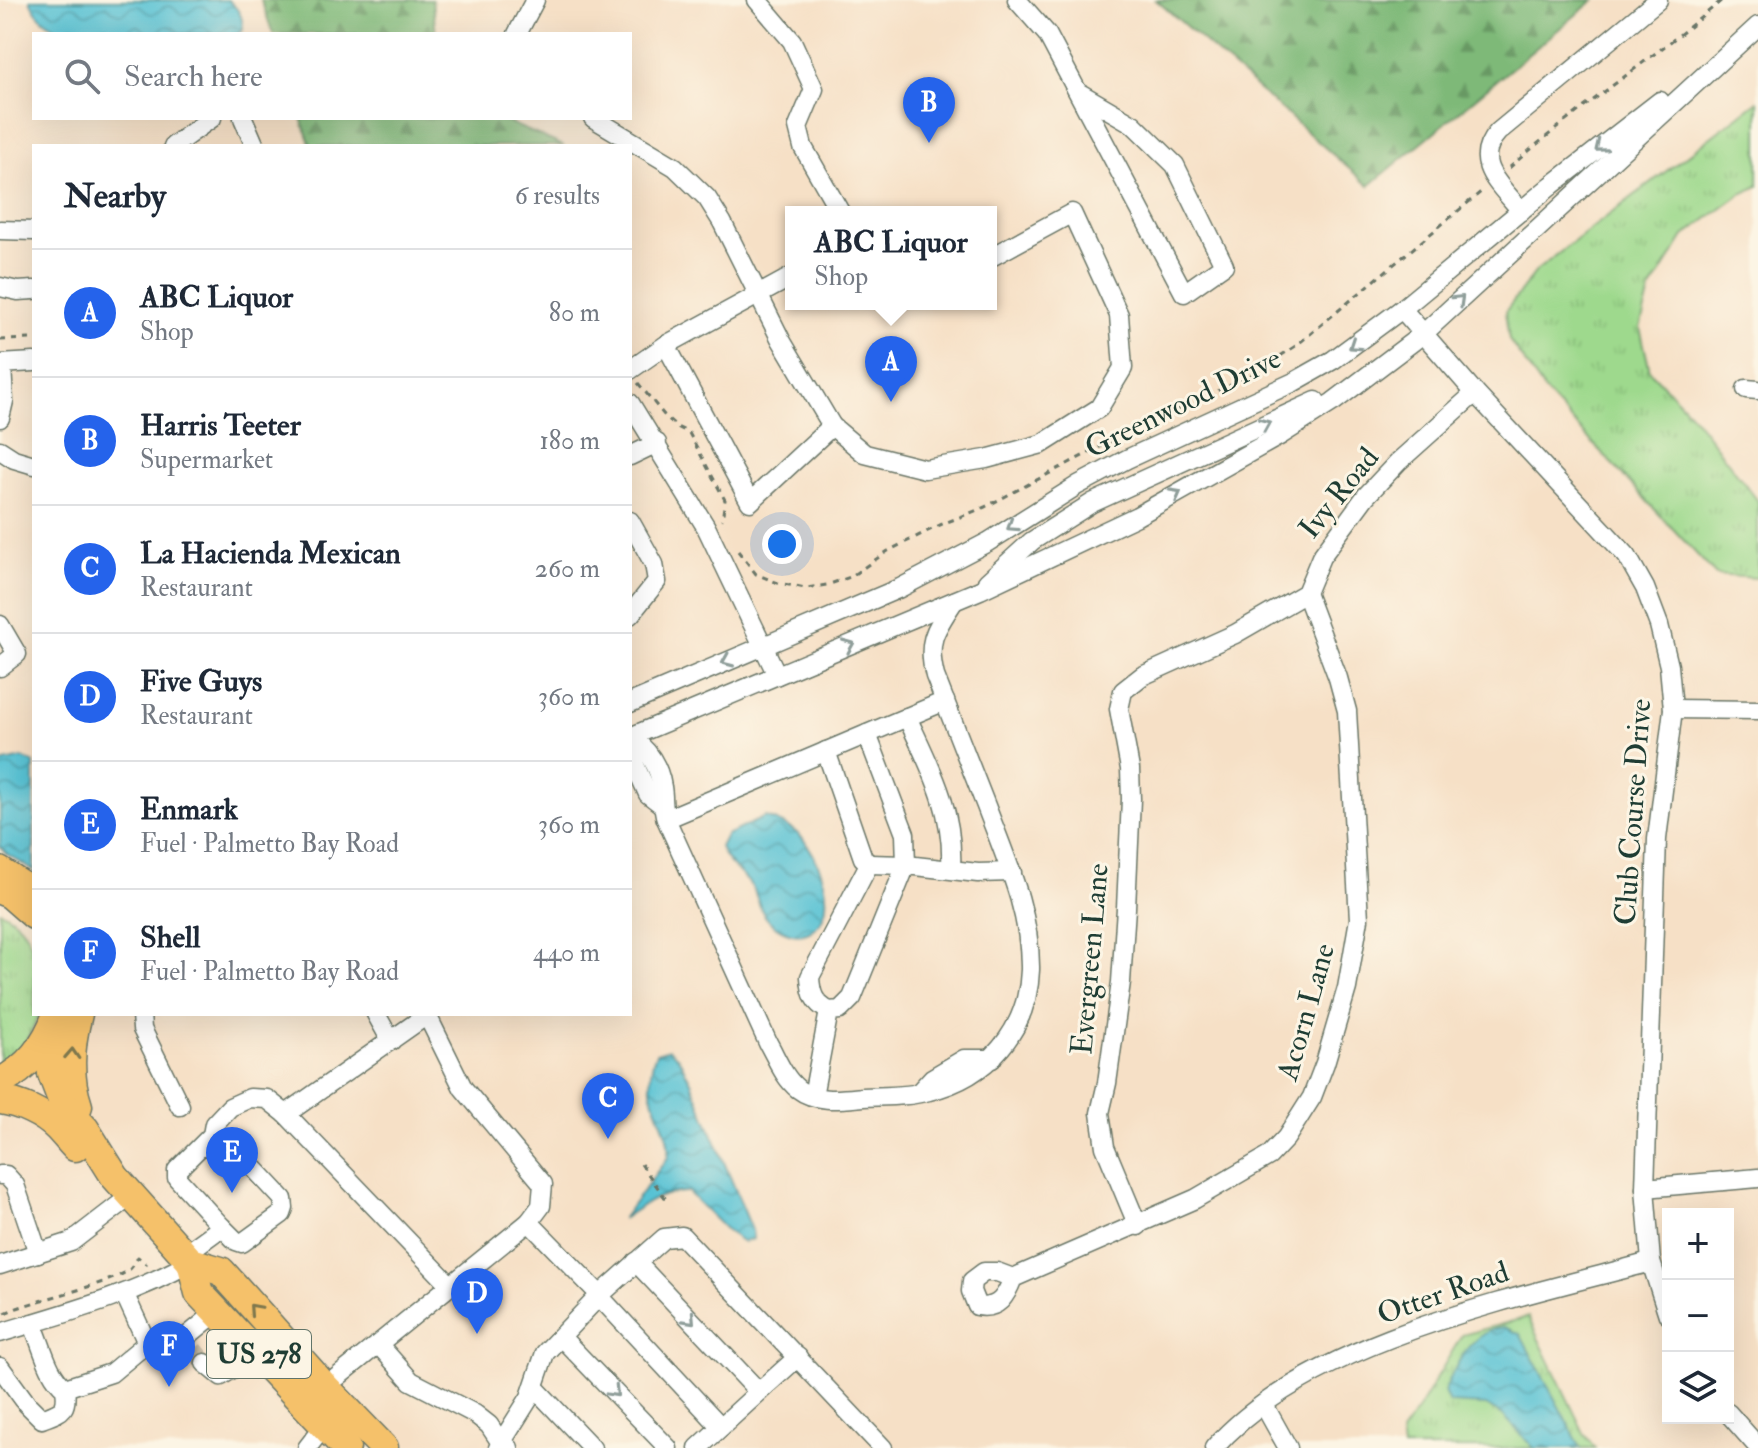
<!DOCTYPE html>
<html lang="en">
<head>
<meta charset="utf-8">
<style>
	:root { --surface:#fff; --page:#f6f6f7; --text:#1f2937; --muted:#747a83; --line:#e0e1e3; --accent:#2563eb }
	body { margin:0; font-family:"IM FELL Double Pica",serif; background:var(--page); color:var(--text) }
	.controls { position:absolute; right:24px; bottom:24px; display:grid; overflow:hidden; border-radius:0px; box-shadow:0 8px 32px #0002 }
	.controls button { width:72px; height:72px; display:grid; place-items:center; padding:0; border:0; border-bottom:2px solid var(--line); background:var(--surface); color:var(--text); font:40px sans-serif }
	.you { position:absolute; left:782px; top:544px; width:28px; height:28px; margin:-20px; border:6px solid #fff; border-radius:50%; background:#1a73e8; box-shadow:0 0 0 12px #1a73e833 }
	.badge { display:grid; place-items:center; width:52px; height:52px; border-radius:50%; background:var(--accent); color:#fff; font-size:26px; font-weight:700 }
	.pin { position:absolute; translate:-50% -66px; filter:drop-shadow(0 2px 4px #0008) }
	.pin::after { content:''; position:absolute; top:42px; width:28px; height:24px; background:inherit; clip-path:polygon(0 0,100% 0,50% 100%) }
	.popup { position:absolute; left:785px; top:206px; width:212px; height:104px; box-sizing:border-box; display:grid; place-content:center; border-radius:0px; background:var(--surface); filter:drop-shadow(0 2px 6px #0005); font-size:26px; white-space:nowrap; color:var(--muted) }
	.popup b { font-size:30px; color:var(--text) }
	.popup::after { content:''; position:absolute; left:50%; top:100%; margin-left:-16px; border:16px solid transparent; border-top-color:var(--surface) }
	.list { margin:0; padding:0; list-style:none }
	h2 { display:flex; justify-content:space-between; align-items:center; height:104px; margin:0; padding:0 32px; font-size:34px }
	h2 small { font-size:26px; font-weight:400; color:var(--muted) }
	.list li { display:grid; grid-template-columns:52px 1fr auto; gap:24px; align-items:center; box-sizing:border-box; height:128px; padding:0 32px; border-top:2px solid var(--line) }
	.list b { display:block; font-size:30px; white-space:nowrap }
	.list p { margin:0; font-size:26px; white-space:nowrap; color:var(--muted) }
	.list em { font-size:26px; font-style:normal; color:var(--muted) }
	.icon { flex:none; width:44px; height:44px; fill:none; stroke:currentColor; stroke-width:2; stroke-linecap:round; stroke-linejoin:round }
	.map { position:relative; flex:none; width:1758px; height:1448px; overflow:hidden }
	.search { position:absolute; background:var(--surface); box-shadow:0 8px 32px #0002; left:32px; top:32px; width:600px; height:88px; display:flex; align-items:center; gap:20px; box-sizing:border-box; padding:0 28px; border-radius:0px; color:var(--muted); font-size:30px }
	.panel { position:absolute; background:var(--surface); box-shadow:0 8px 32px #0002; left:32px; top:144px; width:600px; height:872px; border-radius:0px }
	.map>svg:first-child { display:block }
</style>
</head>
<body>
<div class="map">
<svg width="1758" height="1448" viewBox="0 0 1758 1448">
	<defs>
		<pattern id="grass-tufts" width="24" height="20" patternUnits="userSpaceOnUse" patternTransform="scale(2)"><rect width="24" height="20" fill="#9ed98d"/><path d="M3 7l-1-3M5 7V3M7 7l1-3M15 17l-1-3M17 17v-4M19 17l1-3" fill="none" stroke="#88bb7a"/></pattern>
		<pattern id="forest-firs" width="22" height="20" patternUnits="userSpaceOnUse" patternTransform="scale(2)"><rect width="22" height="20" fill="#7eb978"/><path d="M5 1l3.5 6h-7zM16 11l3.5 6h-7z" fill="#679863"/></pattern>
		<pattern id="water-waves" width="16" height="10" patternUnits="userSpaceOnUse" patternTransform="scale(2)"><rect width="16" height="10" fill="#58c2d4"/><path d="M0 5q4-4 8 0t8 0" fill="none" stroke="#489fad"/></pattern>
	</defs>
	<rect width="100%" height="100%" fill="#fcf5e5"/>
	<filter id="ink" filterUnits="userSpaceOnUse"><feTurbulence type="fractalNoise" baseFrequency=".0125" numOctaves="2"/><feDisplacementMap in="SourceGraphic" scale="16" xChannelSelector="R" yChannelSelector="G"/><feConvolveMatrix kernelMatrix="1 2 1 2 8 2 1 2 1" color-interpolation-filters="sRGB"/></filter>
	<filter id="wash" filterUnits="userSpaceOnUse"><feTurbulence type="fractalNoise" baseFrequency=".006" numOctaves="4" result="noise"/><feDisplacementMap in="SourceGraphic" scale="32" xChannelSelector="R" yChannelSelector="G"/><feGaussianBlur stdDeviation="1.8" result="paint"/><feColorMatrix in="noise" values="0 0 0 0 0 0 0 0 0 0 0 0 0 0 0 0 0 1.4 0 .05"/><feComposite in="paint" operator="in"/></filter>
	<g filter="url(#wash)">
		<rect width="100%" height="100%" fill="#f6e0c6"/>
		<g fill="url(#grass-tufts)" stroke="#5e8b60" stroke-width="2">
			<polygon points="1758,101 1758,186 1741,194 1684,236 1650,291 1640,328 1650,371 1691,414 1758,501 1758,577 1756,578 1716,575 1547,394 1509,340 1505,312 1537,270"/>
			<path d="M0 911C44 932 34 974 34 1014H40L24 1045 0 1066Z"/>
			<polygon points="1528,1317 1585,1435 1595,1448 1403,1448 1401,1433 1418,1409 1462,1335"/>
		</g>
		<g fill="url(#forest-firs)" stroke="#4e7b56" stroke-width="2">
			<polygon points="261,0 432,0 436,34 273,34"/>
			<polygon points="1156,0 1594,0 1369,186"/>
			<polygon points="301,118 498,118 564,146 311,146"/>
		</g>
		<g fill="url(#water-waves)" stroke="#3c8084" stroke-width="2">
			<path d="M30 0H228C239 9 243 16 243 30L238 34H68C50 25 37 19 30 0Z"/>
			<polygon points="22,758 34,763 34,871 7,854 0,846 0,763"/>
			<path d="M765 817C778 821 793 828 802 838 820 859 839 906 815 928 808 934 801 936 792 934 780 931 770 924 763 913 759 906 757 897 754 890 745 874 725 864 720 847L726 835Z"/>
			<path d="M669 1049 678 1057 691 1082 752 1230 753 1239 743 1242 728 1232 688 1192C661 1191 643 1205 622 1219L668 1157C673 1122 637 1100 656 1053Z"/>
			<path d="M1504 1327 1520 1334 1581 1448H1534L1503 1415 1485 1405 1449 1403 1444 1392C1457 1362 1470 1332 1504 1327Z"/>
		</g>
	</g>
	<g filter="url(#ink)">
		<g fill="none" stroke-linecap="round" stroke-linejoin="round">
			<polyline stroke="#cbbfa9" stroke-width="18" stroke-dasharray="18 9" stroke-linecap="butt" points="194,1350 205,1363"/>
			<g stroke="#6a7667" stroke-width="21">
				<g id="minor">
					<polyline points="757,0 792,41 814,89 798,127 803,147 840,212"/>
					<polyline points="1017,0 1047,34 1184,293 1224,265 1175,165 1133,124 1078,92"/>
					<polyline points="517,34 535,0"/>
					<polyline points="243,118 255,146"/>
					<polyline points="593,118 675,167 707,198 722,222 781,340 832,426 865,454 925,469 986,459 1042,444 1099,408 1123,368 1119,315 1072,213 991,257"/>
					<polyline points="173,146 212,118"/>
					<path d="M1521 211C1501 185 1470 163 1498 132L1658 0"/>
					<polyline points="0,230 34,231"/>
					<polyline points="0,287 18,291 34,290"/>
					<polyline points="1402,309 1475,393 1627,556 1645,588 1659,625 1669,666 1673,709 1657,839 1645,1188 1651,1262 1668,1315"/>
					<polyline points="666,345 750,502 832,426"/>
					<polyline points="0,364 34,362"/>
					<polyline points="630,370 666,345 791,277"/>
					<polyline points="1746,389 1758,390"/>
					<polyline points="630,403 706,527 777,675"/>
					<polyline points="0,418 4,401 2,365"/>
					<polyline points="0,450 14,459 34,465"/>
					<polyline points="630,456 657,443"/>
					<polyline points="630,521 654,564 657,581 630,615"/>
					<polyline points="987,582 1032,541 1092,503 1316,401"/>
					<polyline points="0,625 17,654 0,667"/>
					<polyline points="630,703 900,588 988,542 1078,485 1127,459 1294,382 1333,360 1402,309 1552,185 1660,101"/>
					<polyline points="1673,709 1758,710"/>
					<path d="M907 717C931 769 954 810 951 868"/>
					<polyline points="867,734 905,834 906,865 869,864"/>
					<polyline points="630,737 980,590 1137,516 1281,435 1333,402 1423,334 1758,26"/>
					<path d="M630 739C648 747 659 767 662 787 664 798 662 807 666 819L768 1043C777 1059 784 1078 798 1089 816 1103 842 1099 863 1097 885 1096 908 1097 929 1091 988 1077 1028 1030 1030 970 1031 913 1006 859 986 806 969 763 952 719 935 676 926 641 935 630 954 601"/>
					<path d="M826 751 863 858 869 864 810 977C811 994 814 1003 829 1011"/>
					<polyline points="630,754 648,794 661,804"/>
					<polyline points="666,819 945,701"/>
					<polyline points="141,1014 142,1029 180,1106"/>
					<polyline points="376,1014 391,1041"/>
					<polyline points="920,1091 932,1078 964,1059 992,1059"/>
					<polyline points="813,1096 829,1011 840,1010 852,998 906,865 978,873 1012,872"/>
					<polyline points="286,1114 451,1286"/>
					<polyline points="212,1135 237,1150 283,1199 284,1208 282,1214 242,1243 236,1241 222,1227"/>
					<polyline points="0,1175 6,1175 15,1185 38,1253"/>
					<polyline points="1645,1188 1758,1178"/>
					<polyline points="1138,1226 1105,1147 1100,1113 1107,1083 1121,982 1126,908 1131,799 1130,769 1119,709 1123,691 1142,676 1235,634 1306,593 1321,557 1366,496 1398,462 1475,393"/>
					<polyline points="185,1254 222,1227 177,1178 177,1170 212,1135 214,1124 230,1107 250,1098 267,1099 286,1114 427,1015 463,1088 543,1184 541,1206 529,1222 600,1295 545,1353 530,1397 498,1448"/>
					<polyline points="636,1262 759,1392 798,1357"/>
					<polyline points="0,1265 71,1242 132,1195"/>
					<path d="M1013 1278C1006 1296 999 1310 977 1306L971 1291 972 1281 984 1272H997L1013 1278 1195 1199 1269 1156 1286 1138 1312 1097 1325 1063 1347 988 1359 919 1347 711 1338 678 1306 593"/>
					<polyline points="125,1295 147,1343 185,1338 218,1311"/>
					<polyline points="600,1295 664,1238 682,1236 883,1448"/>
					<polyline points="599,1296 721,1427"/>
					<path d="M0 1333C66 1313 131 1296 191 1262"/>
					<polyline points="561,1337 668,1448"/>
					<polyline points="379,1345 411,1381 475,1414 489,1425 501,1443 509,1448"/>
					<polyline points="205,1363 221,1376 242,1363 255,1350"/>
					<path d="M0 1367 27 1404 42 1419C62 1411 68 1411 65 1388 47 1374 42 1344 32 1323"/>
					<polyline points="325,1387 529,1222"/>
					<polyline points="534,1387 592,1448"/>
					<polyline points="65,1388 111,1373 147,1343"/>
					<polyline points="1264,1405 1288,1448"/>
					<polyline points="1728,1413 1758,1447"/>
					<polyline points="307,1448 324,1426"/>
					<polyline points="698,1448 759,1392"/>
					<path d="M1214 1448C1309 1340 1516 1298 1651 1262"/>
				</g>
			</g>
			<g stroke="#6a7667" stroke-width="27">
				<polyline id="major" points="0,869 34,891"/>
			</g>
			<g stroke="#6a7667" stroke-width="31">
				<g id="highway">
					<polyline points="0,890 10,894 34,915"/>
					<path d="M78 1014C70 1044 68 1077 78 1106"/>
					<polyline points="49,1034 52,1074 65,1108 85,1129 115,1177 191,1262 199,1293 346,1448"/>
					<path d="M0 1082C28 1068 47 1043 57 1014"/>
					<path d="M0 1100C20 1103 43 1113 58 1128 64 1134 69 1141 75 1147"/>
					<polyline points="191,1262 221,1271 325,1387 384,1448"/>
				</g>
			</g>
			<g stroke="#6a7667" stroke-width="3" stroke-dasharray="6 6" stroke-linecap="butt">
				<path d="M1509 168C1577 108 1653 59 1722 0"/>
				<polyline points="0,340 34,339"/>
				<polyline points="638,383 664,415 677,427 689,433 725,500 722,520"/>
				<polyline points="738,551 756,574 778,583 806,588 827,585 850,577 888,551 940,525 985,507 1119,437 1250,376 1297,345 1482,191"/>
				<polyline points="641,1164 668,1202"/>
				<path d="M5 1313C31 1300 116 1284 131 1268 133 1266 137 1259 138 1257L147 1265"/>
			</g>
			<use href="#minor" stroke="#fff" stroke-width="18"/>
			<use href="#major" stroke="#f5c16b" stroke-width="24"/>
			<use href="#highway" stroke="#f5c16b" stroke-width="28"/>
		</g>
		<defs><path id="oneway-chevron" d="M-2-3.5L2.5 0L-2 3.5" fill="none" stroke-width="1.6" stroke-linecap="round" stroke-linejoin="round" transform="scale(2)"/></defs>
		<g stroke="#8f9e9a">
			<use href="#oneway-chevron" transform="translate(1600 147) rotate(141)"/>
			<use href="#oneway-chevron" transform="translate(1459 300) rotate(-44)"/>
			<use href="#oneway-chevron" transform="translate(1354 345) rotate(146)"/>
			<use href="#oneway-chevron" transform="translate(1265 424) rotate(-23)"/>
			<use href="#oneway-chevron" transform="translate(1176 494) rotate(-29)"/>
			<use href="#oneway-chevron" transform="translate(1012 526) rotate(147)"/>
			<use href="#oneway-chevron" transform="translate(849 645) rotate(-23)"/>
			<use href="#oneway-chevron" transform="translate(727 661) rotate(157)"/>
			<use href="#oneway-chevron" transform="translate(690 1319) rotate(47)"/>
			<use href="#oneway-chevron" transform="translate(614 1392) rotate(46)"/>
		</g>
		<g stroke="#7f784d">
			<use href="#oneway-chevron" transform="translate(72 1054) rotate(-87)"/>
			<use href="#oneway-chevron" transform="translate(254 1309) rotate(-132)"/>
		</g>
	</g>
	<g text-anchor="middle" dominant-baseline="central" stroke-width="6" stroke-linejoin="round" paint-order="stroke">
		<rect fill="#fcf5e5" stroke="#617469" stroke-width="2" x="207" y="1330" width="104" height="48" rx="6"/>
		<g font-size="28" font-weight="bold" fill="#1f3d34">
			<text x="259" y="1354">US 278</text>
		</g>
		<g font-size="30" fill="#1f3d34" stroke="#fcf5e5">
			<text transform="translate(1183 403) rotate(-26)">Greenwood Drive</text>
			<text transform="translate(1339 493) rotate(-51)">Ivy Road</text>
			<text transform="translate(1633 812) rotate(-86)">Club Course Drive</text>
			<text transform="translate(1090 959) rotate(-85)">Evergreen Lane</text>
			<text transform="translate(1306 1012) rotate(-74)">Acorn Lane</text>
			<text transform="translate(1443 1293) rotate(-19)">Otter Road</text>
		</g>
	</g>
</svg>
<div class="controls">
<button>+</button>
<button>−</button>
<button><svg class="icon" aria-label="layers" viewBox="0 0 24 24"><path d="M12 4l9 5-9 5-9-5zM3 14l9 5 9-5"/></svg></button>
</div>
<div class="you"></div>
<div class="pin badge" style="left:891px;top:402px">A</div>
<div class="popup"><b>ABC Liquor</b>Shop</div>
<div class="pin badge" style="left:929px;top:143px">B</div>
<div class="pin badge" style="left:608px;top:1139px">C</div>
<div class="pin badge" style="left:477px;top:1334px">D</div>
<div class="pin badge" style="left:232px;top:1193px">E</div>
<div class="pin badge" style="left:169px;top:1387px">F</div>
<div class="search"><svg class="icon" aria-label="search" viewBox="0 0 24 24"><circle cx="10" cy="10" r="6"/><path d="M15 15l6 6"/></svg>Search here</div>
<section class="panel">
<h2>Nearby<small>6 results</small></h2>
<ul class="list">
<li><span class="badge">A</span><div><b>ABC Liquor</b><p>Shop</p></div><em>80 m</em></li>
<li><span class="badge">B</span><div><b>Harris Teeter</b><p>Supermarket</p></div><em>180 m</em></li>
<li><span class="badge">C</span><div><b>La Hacienda Mexican</b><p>Restaurant</p></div><em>260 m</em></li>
<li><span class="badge">D</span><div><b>Five Guys</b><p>Restaurant</p></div><em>360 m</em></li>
<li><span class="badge">E</span><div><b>Enmark</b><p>Fuel · Palmetto Bay Road</p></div><em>360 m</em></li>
<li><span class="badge">F</span><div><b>Shell</b><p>Fuel · Palmetto Bay Road</p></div><em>440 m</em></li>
</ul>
</section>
</div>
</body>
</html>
